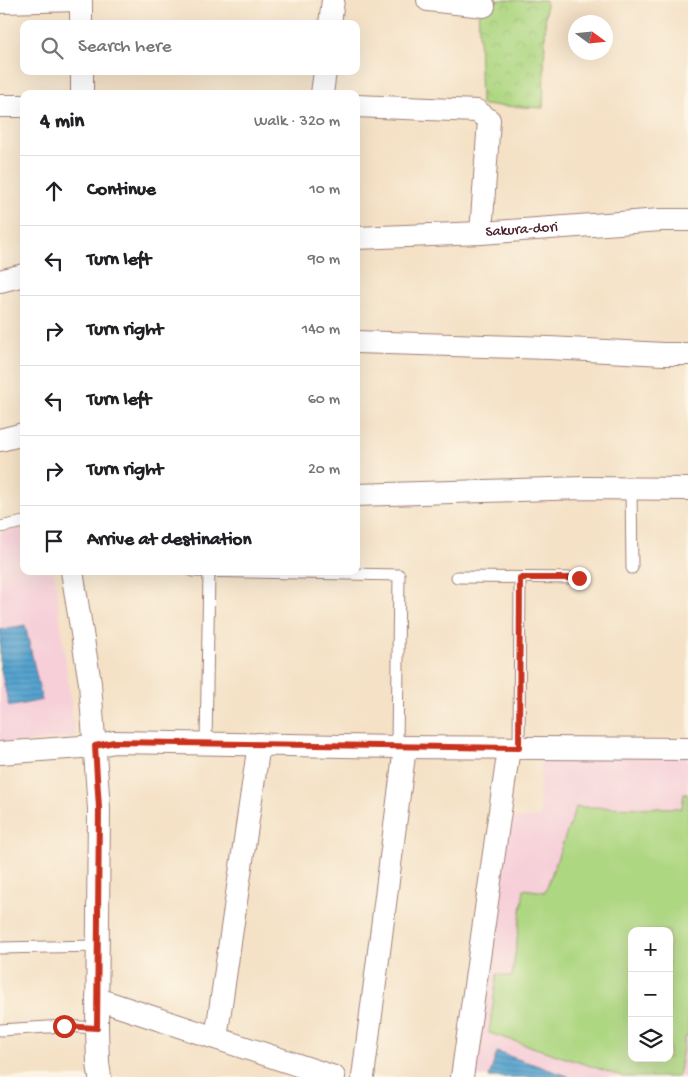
<!DOCTYPE html>
<html lang="en">
<head>
<meta charset="utf-8">
<style>
	:root { --surface:#fff; --page:#f6f6f6; --text:#202124; --muted:#757577; --line:#e0e0e0 }
	body { margin:0; font-family:"Gochi Hand",sans-serif; background:var(--page); color:var(--text) }
	.controls { position:absolute; right:15px; bottom:15px; display:grid; overflow:hidden; border-radius:10px; box-shadow:0 5px 20px #0002 }
	.controls button { width:45px; height:45px; display:grid; place-items:center; padding:0; border:0; border-bottom:1px solid var(--line); background:var(--surface); color:var(--text); font:25px sans-serif }
	.compass { position:absolute; left:568px; top:15px; width:45px; height:45px; border-radius:50%; background:var(--surface); box-shadow:0 5px 20px #0002; rotate:105deg }
	.stop { position:absolute; width:15px; height:15px; margin:-11px; border:4px solid #c8321e; border-radius:50%; background:#fff }
	.stop.end { background:#c8321e; border-color:#fff; box-shadow:0 1px 5px #0008 }
	.list { margin:0; padding:0; list-style:none }
	h2 { display:flex; justify-content:space-between; align-items:center; height:65px; margin:0; padding:0 20px; font-size:21px }
	h2 small { font-size:16px; font-weight:400; color:var(--muted) }
	.list li { display:grid; grid-template-columns:32px 1fr auto; gap:15px; align-items:center; box-sizing:border-box; height:70px; padding:0 20px; border-top:1px solid var(--line) }
	.list b { display:block; font-size:19px; white-space:nowrap }
	.list em { font-size:16px; font-style:normal; color:var(--muted) }
	.icon { flex:none; width:28px; height:28px; fill:none; stroke:currentColor; stroke-width:2; stroke-linecap:round; stroke-linejoin:round }
	.map { position:relative; flex:none; width:688px; height:1077px; overflow:hidden }
	.search { position:absolute; background:var(--surface); box-shadow:0 5px 20px #0002; left:20px; top:20px; width:340px; height:55px; display:flex; align-items:center; gap:12px; box-sizing:border-box; padding:0 18px; border-radius:10px; color:var(--muted); font-size:19px }
	.panel { position:absolute; background:var(--surface); box-shadow:0 5px 20px #0002; left:20px; top:90px; width:340px; height:485px; border-radius:10px }
	.map>svg:first-child { display:block }
</style>
</head>
<body>
<div class="map">
<svg width="688" height="1077" viewBox="0 0 688 1077">
	<defs>
		<pattern id="park-crowns" width="20" height="18" patternUnits="userSpaceOnUse" patternTransform="scale(1.25)"><rect width="20" height="18" fill="#aed782"/><path d="M2 6a3 3 0 1 1 6 0M12 15a3 3 0 1 1 6 0" fill="none" stroke="#97b870"/></pattern>
		<pattern id="water-rules" width="6" height="5" patternUnits="userSpaceOnUse" patternTransform="scale(1.25)"><rect width="6" height="5" fill="#55a3cf"/><path d="M0 2.5h6" fill="none" stroke="#4884a8"/></pattern>
	</defs>
	<rect width="100%" height="100%" fill="#fcf5e5"/>
	<filter id="ink" filterUnits="userSpaceOnUse"><feTurbulence type="fractalNoise" baseFrequency=".02" numOctaves="2"/><feDisplacementMap in="SourceGraphic" scale="10" xChannelSelector="R" yChannelSelector="G"/><feConvolveMatrix kernelMatrix="1 2 1 2 8 2 1 2 1" color-interpolation-filters="sRGB"/></filter>
	<filter id="wash" filterUnits="userSpaceOnUse"><feTurbulence type="fractalNoise" baseFrequency=".0096" numOctaves="4" result="noise"/><feDisplacementMap in="SourceGraphic" scale="20" xChannelSelector="R" yChannelSelector="G"/><feGaussianBlur stdDeviation="1.12" result="paint"/><feColorMatrix in="noise" values="0 0 0 0 0 0 0 0 0 0 0 0 0 0 0 0 0 1.4 0 .05"/><feComposite in="paint" operator="in"/></filter>
	<g filter="url(#wash)">
		<rect width="100%" height="100%" fill="#f4e1c6"/>
		<g fill="#f6cfd9" fill-rule="evenodd">
			<polygon points="24,527 24,571 54,571 75,736 0,746 0,533"/>
			<path d="M541 756H688V1077H472L508 818H539ZM632 931H669V1058H632Z"/>
		</g>
		<polygon fill="url(#park-crowns)" stroke="#7c7b56" points="478,0 546,0 543,108 481,105"/>
		<path fill="#aed782" stroke="#7c7b56" fill-rule="evenodd" d="M684 793H688V1037H685L678 1077H624L489 1033 497 974 512 977 524 889 545 892 576 807 682 808ZM632 931H669V1058H632Z"/>
		<g fill="url(#water-rules)" stroke="#50617d">
			<polygon points="25,625 42,700 9,707 0,665 0,630"/>
			<polygon points="497,1052 568,1076 568,1077 489,1077"/>
		</g>
	</g>
	<g filter="url(#ink)">
		<g fill="none" stroke-linecap="round" stroke-linejoin="round">
			<g stroke="#9f8078" stroke-width="13">
				<g id="lane">
					<polyline points="631,488 632,568"/>
					<polyline points="0,527 24,522"/>
					<polyline points="192,571 399,575 397,747"/>
					<polyline points="457,577 579,578"/>
					<polyline points="206,743 209,572"/>
					<polyline points="519,748 520,578"/>
					<polyline points="0,948 97,946"/>
					<polyline points="0,1030 64,1026 97,1028"/>
				</g>
			</g>
			<g stroke="#9f8078" stroke-width="24">
				<g id="street">
					<polyline points="81,0 81,24"/>
					<polyline points="428,0 484,6"/>
					<polyline points="0,2 81,0"/>
					<polyline points="330,24 333,0"/>
					<polyline points="82,94 82,71"/>
					<polyline points="322,94 325,71"/>
					<polyline points="0,106 24,106"/>
					<polyline points="356,106 477,111 489,120 481,233"/>
					<path id="s1" d="M356 238 481 233 661 220H688"/>
					<polyline points="0,281 24,275"/>
					<polyline points="356,342 549,348 664,354 688,354"/>
					<polyline points="0,440 24,434"/>
					<polyline points="356,495 584,488 688,489"/>
					<polyline points="72,571 90,683 99,809 97,1028 98,1063 100,1077"/>
					<polyline points="0,753 95,746 114,742 397,747 688,749"/>
					<polyline points="97,999 334,1077"/>
					<polyline points="216,1038 259,744"/>
					<polyline points="363,1077 405,747"/>
					<polyline points="462,1077 509,748"/>
				</g>
			</g>
			<use href="#lane" stroke="#fff" stroke-width="11"/>
			<use href="#street" stroke="#fff" stroke-width="22"/>
		</g>
	</g>
	<g fill="none" stroke-linecap="round" stroke-linejoin="round" filter="url(#ink)">
		<polyline stroke="#c8321e" stroke-width="6" points="64,1026 97,1028 99,808 95,746 114,742 519,748 520,578 579,578"/>
	</g>
	<g text-anchor="middle" dominant-baseline="central" stroke-width="4.5" stroke-linejoin="round" paint-order="stroke">
		<g font-size="15" fill="#4a1f2b" stroke="#fcf5e5">
			<text stroke="none"><textPath href="#s1" startOffset="166">Sakura-dori</textPath></text>
		</g>
	</g>
</svg>
<div class="controls">
<button>+</button>
<button>−</button>
<button><svg class="icon" aria-label="layers" viewBox="0 0 24 24"><path d="M12 4l9 5-9 5-9-5zM3 14l9 5 9-5"/></svg></button>
</div>
<svg class="compass" viewBox="-18 -18 36 36"><path d="M0-13l5 13h-10z" fill="#e53935"/><path d="M0 13l5-13h-10z" fill="#757577"/></svg>
<div class="stop" style="left:64px;top:1026px"></div>
<div class="stop end" style="left:579px;top:578px"></div>
<div class="search"><svg class="icon" aria-label="search" viewBox="0 0 24 24"><circle cx="10" cy="10" r="6"/><path d="M15 15l6 6"/></svg>Search here</div>
<section class="panel">
<h2>4 min<small>Walk · 320 m</small></h2>
<ul class="list">
<li><svg class="icon" aria-label="ahead" viewBox="0 0 24 24"><path d="M12 20V5M6 11l6-6 6 6"/></svg><div><b>Continue</b></div><em>10 m</em></li>
<li><svg class="icon" aria-label="left" viewBox="0 0 24 24"><path d="M17 20v-9H6M10 6l-5 5 5 5"/></svg><div><b>Turn left</b></div><em>90 m</em></li>
<li><svg class="icon" aria-label="right" viewBox="0 0 24 24"><path d="M7 20v-9h11M14 6l5 5-5 5"/></svg><div><b>Turn right</b></div><em>140 m</em></li>
<li><svg class="icon" aria-label="left" viewBox="0 0 24 24"><path d="M17 20v-9H6M10 6l-5 5 5 5"/></svg><div><b>Turn left</b></div><em>60 m</em></li>
<li><svg class="icon" aria-label="right" viewBox="0 0 24 24"><path d="M7 20v-9h11M14 6l5 5-5 5"/></svg><div><b>Turn right</b></div><em>20 m</em></li>
<li><svg class="icon" aria-label="arrive" viewBox="0 0 24 24"><path d="M6 21V4h12l-3 4 3 4H6"/></svg><div><b>Arrive at destination</b></div></li>
</ul>
</section>
</div>
</body>
</html>
